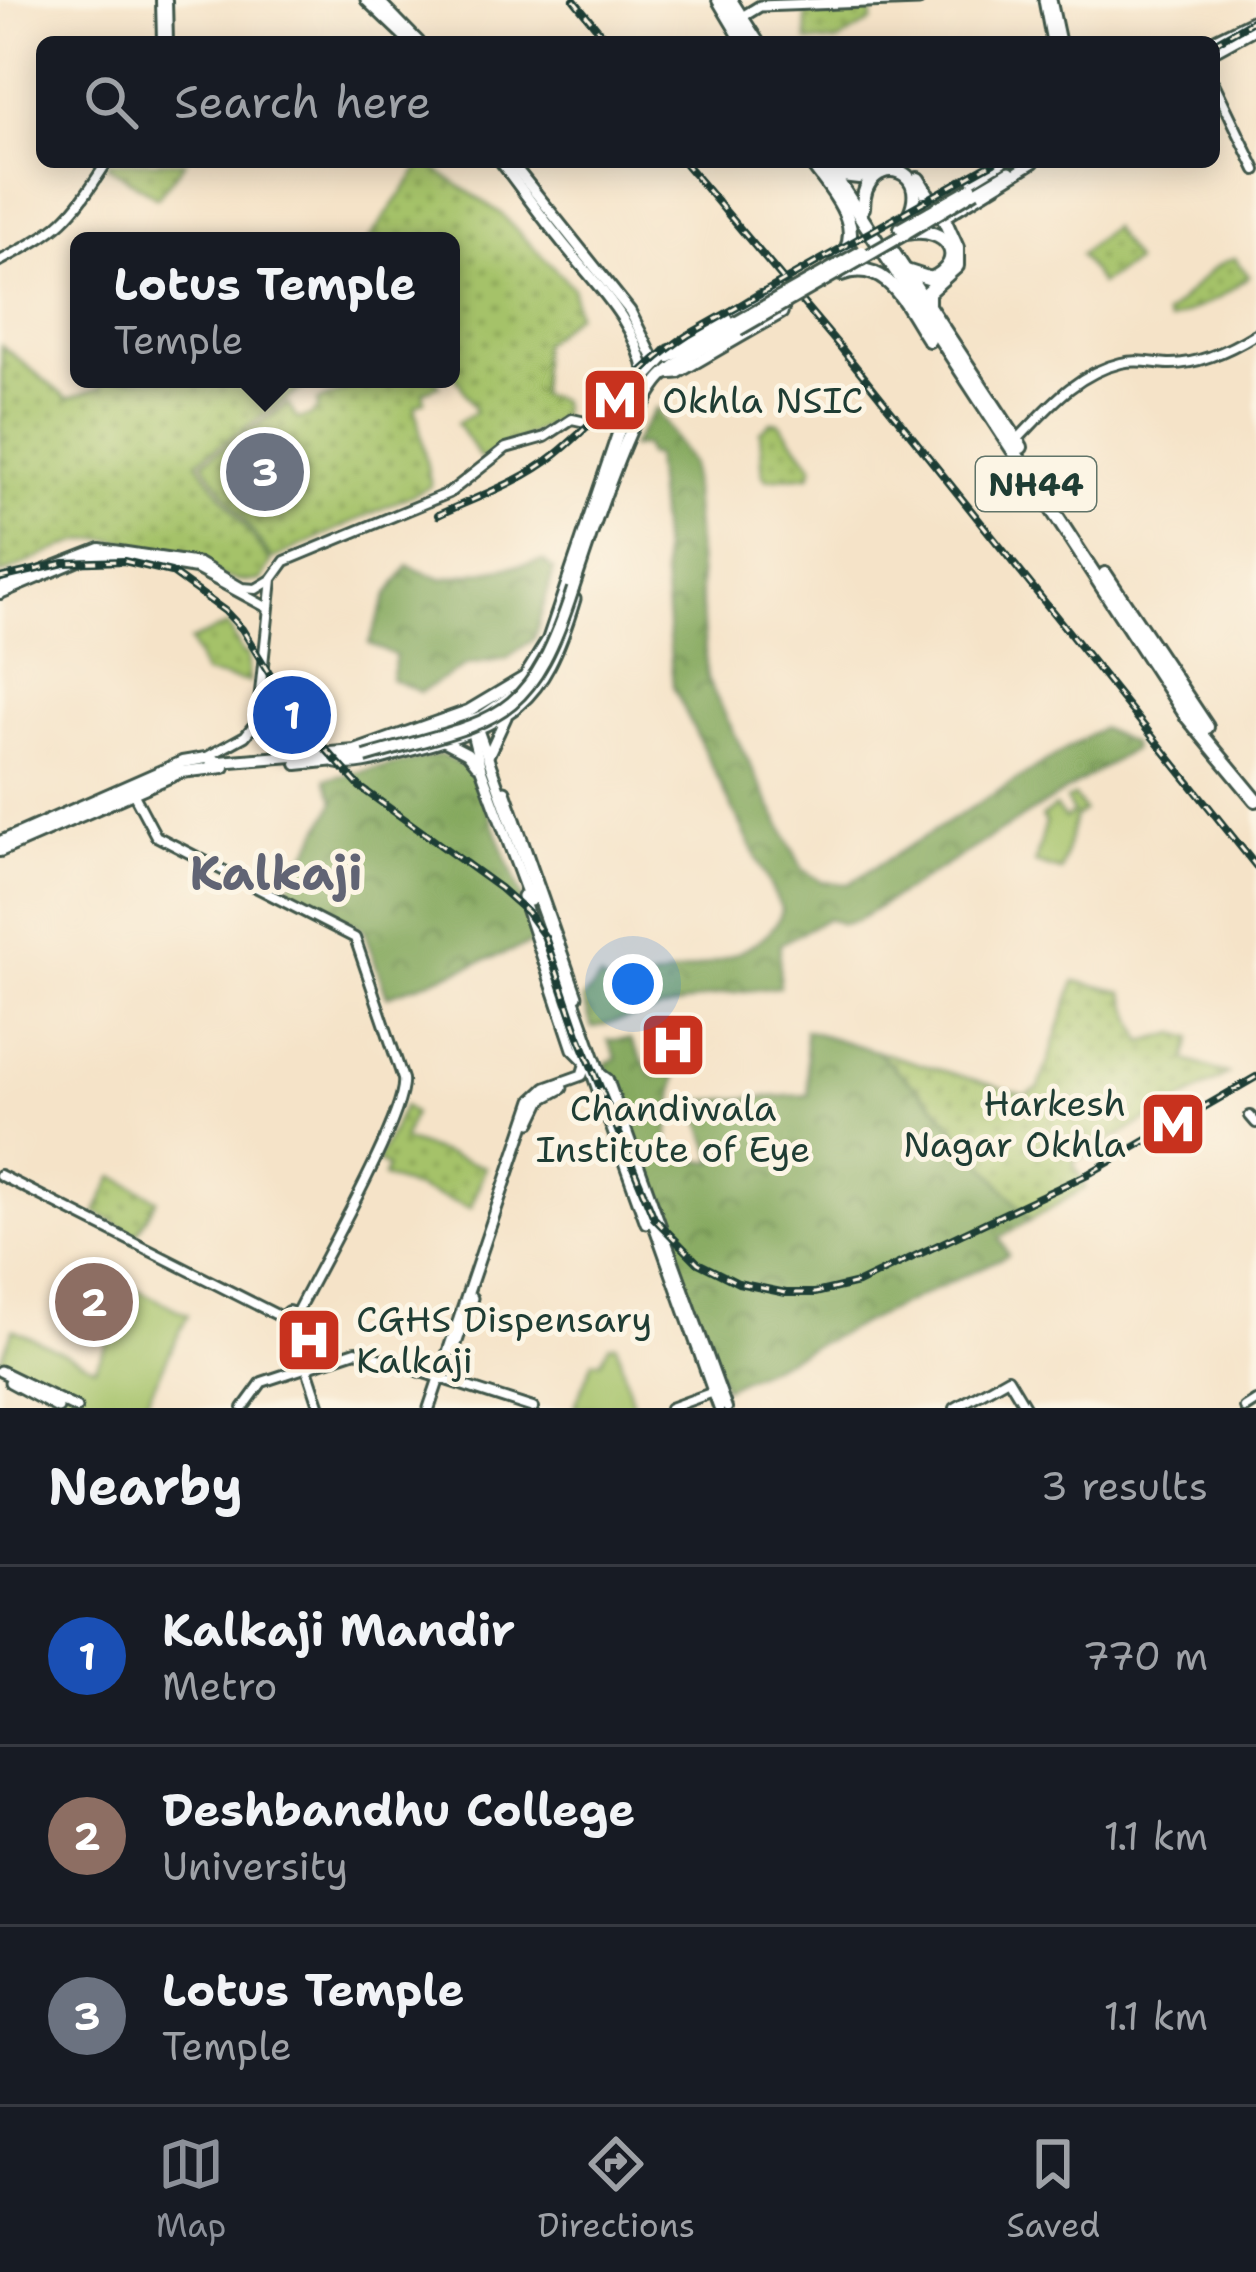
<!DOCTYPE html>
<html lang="en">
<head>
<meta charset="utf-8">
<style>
	:root { --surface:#171b24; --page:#20242c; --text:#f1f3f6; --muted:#9ea1a6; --line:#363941; --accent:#8c9099 }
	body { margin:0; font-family:"Shantell Sans",sans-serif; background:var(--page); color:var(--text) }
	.you { position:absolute; left:633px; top:984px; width:42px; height:42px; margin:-30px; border:9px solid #fff; border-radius:50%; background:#1a73e8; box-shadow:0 0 0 18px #1a73e833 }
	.badge { display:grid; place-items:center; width:78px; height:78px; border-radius:50%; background:var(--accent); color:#fff; font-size:39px; font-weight:700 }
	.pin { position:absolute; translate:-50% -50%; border:6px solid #fff; box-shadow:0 3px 12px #0006 }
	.popup { position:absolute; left:70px; top:232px; width:390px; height:156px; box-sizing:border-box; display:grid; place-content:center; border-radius:18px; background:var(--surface); filter:drop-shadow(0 3px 9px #0005); font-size:39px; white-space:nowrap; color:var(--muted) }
	.popup b { font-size:45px; color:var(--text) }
	.popup::after { content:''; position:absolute; left:50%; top:100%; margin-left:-24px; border:24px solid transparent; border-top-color:var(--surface) }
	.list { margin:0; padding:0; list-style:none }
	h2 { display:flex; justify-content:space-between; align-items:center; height:156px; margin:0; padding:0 48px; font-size:51px }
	h2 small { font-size:39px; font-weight:400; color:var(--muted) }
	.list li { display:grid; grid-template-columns:78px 1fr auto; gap:36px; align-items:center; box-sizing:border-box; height:180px; padding:0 48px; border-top:3px solid var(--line) }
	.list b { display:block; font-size:45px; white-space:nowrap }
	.list p { margin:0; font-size:39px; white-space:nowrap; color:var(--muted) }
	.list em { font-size:39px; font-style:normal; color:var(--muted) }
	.icon { flex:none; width:66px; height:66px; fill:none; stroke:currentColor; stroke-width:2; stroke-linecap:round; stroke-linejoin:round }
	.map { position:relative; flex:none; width:1256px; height:1408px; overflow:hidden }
	.search { position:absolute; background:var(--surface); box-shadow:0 6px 30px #0003; left:36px; right:36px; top:36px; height:132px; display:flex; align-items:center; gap:30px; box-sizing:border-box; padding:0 42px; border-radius:18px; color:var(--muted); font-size:45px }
	.sheet { height:696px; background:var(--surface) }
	nav { display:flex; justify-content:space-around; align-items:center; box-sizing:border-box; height:168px; border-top:3px solid var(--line); background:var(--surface); font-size:33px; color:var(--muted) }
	nav a { display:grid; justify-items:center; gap:6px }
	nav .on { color:var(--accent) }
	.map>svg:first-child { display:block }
</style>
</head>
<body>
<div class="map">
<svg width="1256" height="1408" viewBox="0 0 1256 1408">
	<defs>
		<pattern id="green-dots" width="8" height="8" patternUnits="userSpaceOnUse" patternTransform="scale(3)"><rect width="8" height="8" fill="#a5c269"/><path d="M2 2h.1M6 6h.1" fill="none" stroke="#869f57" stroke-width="1.8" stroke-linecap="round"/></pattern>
		<pattern id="forest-crowns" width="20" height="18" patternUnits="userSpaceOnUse" patternTransform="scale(3)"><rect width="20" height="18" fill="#84a85d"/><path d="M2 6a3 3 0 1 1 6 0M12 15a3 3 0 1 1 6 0" fill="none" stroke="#6b8a4e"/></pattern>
	</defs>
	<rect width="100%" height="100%" fill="#fcf5e5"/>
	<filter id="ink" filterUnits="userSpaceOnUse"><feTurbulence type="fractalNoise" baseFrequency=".00833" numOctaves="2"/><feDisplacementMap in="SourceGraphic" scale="24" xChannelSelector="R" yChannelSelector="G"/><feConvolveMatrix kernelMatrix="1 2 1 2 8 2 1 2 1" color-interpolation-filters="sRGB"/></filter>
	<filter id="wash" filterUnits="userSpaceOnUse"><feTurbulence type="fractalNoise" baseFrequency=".004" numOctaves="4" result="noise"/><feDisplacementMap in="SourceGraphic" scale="48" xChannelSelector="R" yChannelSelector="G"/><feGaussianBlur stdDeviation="2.7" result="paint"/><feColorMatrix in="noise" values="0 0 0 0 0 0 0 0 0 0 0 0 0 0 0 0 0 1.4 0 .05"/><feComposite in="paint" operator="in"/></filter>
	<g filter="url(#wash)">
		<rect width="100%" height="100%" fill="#f5e3c8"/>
		<g fill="url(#green-dots)" stroke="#62804e" stroke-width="3" fill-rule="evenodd">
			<polygon points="871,6 872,21 837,42 807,42 805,8"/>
			<polygon points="109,162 185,162 157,198 107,165"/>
			<polygon points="424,162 500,213 573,288 576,314 542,344 539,395 560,400 562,418 481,459 457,423 476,412 451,368 451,241 368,241"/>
			<polygon points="1111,227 1135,262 1100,284 1080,255"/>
			<path d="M1235 258 1249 276 1219 298 1169 321 1166 315C1187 297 1209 264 1235 258Z"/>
			<path d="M2 346 68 399 102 387V379H316L197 461 271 563 261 580C215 589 155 537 98 539 67 540 29 564 0 575Z"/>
			<path d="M349 379H435L439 385 423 392 425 401 415 406 431 486 272 559 203 462 288 404 297 419 310 416 318 408 317 402 350 388ZM271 435 281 444 294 447 295 460 304 470 297 481V495L284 499 275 509 263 504 250 506 243 494 232 487 235 473 231 461 246 441 260 442Z"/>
			<polygon points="771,422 780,423 813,466 810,475 767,479 763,475 760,431"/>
			<polygon points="228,625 243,655 247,654 249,682 204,674 190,641"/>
			<polygon points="1075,981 1123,992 1143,1042 1177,1033 1192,1038 1186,1060 1228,1074 1073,1162 1085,1188 1030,1220 936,1106 876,1051 1025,1095 1039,1088"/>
			<polygon points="404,1106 413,1113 403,1140 485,1167 471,1208 384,1177 387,1167 377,1161"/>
			<polygon points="114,1176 157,1199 136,1235 96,1212"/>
		</g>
		<g fill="url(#forest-crowns)" stroke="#527248" stroke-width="3">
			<path d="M656 408 691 464 707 679 803 870 823 882 848 884 1101 728 1131 743 1133 749 856 921 842 924 828 918 780 944 779 987 719 994 592 1028 583 999 600 979 615 988C660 976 770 960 782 910L673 686 654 455H647L644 445 631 447Z"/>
			<polygon points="543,561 554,570 534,639 506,659 467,665 420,692 391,679 396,656 369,643 387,596 408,566 441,579"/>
			<polygon points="441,755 473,771 538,941 387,996 363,928 287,890 335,802 326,779"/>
			<polygon points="805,1030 876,1051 936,1106 1030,1220 999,1238 1008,1255 724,1388 605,1064 617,1059 608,1040 630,1039 652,1076 676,1075 665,1159 715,1162 694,1101 809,1095"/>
		</g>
		<g fill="#a5c269" stroke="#62804e" stroke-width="3">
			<polygon points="1074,796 1084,811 1075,817 1061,871 1035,863 1046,823 1042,817 1055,807 1065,819 1073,813 1066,800"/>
			<polygon points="136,1289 188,1315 143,1408 95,1408 0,1362 13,1329 95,1367"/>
			<polygon points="616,1344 634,1408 574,1408 593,1361 601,1361 609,1345"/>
		</g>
	</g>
	<g filter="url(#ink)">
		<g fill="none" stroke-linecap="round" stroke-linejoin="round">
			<g stroke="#3f564a" stroke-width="14">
				<g id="tertiary">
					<polyline points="161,0 162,42"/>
					<polyline points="167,0 168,42"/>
					<polyline points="1214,83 1256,170"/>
					<path d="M0 261C61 229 70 220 107 162"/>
					<path d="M1017 440C1048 408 1075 374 1121 363 1137 359 1152 363 1168 364 1199 365 1230 350 1256 334"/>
					<polyline points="0,587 100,548 199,563 242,588 256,589 271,580"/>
					<polyline points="0,594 88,557 108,555 196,569 268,608"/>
					<polyline points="205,758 245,736 257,721 272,579 285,561 449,493 506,448 545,437 572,419 599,425 621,425"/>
					<path d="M133 793 156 836 355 938 403 1079C408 1112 317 1271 297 1312"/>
					<polyline points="600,1073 608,1079 727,1408"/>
					<polyline points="1250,1116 1256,1123"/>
					<polyline points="0,1175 281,1317"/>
					<polyline points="281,1317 288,1311 301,1315 302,1325 295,1332"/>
					<polyline points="281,1317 284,1328 295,1332"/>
					<polyline points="295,1332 320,1408"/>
					<polyline points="243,1408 262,1382 356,1351 533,1408"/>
					<polyline points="670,1408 719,1390"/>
					<polyline points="955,1408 1008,1378 1026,1408"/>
					<polyline points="1245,1408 1256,1401"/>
				</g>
			</g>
			<g stroke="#3f564a" stroke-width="15">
				<g id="secondary">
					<polyline points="366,0 410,42"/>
					<polyline points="378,0 419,42"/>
					<polyline points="1044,0 1052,42"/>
					<polyline points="1051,0 1060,42"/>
					<polyline points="737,20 760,6 919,0"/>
					<polyline points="1209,42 1256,19"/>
					<polyline points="1214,51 1256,28"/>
					<path d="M501 162C520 187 538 212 558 237 593 282 635 318 646 377"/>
					<polyline points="511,162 630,311 657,365"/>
					<polyline points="976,191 1010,171"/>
					<polyline points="933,204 1002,162"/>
					<polyline points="943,218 1034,162"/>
					<polyline points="665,374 678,373 782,313 786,301 777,292 760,297 681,346"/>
					<polyline points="470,720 478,730 719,1408"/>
					<polyline points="470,725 481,769 530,901"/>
					<polyline points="444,741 467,753 477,765"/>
					<polyline points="394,742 482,716 511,696"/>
					<polyline points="488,756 506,717"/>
					<path d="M336 763C360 768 386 757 409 751 514 721 542 709 575 599"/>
					<polyline points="505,791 577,996"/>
					<polyline points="522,896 573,1049 586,1062"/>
					<polyline points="568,1007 646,1223"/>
					<polyline points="531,1122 542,1099 562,1088"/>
					<polyline points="454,1350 472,1298"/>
					<polyline points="0,1371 76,1408"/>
					<polyline points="10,1382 58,1408"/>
					<polyline points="429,1408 533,1100 546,1088 582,1075 586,1062"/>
				</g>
			</g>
			<g stroke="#3f564a" stroke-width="16">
				<g id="primary">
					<polyline points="669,357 735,323"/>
					<path d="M573 589C588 543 633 402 665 374 686 355 714 343 738 330"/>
					<polyline points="297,764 365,757"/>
					<polyline points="0,842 182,762 206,758 219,762 355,751 468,711 525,677 548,640 621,425 646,377 670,351"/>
					<polyline points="0,851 181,772 224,767"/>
				</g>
			</g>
			<g stroke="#3f564a" stroke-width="18">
				<g id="trunk">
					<polyline points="719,0 744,42"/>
					<polyline points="730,0 757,42"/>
					<path d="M811 162C832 192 871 230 836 264"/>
					<polyline points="825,162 1188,718 1256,800"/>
					<polyline points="842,175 859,177 874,167"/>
					<polyline points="918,179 932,202"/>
					<path d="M863 208C863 145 946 167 901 228"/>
					<polyline points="890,248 1021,447"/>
					<path d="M906 271 931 279C970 261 948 225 907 233"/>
					<path d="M841 274C887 256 907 307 929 340"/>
					<polyline points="928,303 928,292 957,266 957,248 944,219"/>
					<polyline points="1105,574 1207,727"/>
				</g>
			</g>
			<use href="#tertiary" stroke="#fff" stroke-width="8"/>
			<use href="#secondary" stroke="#fff" stroke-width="9"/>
			<use href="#primary" stroke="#fff" stroke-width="10"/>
			<use href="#trunk" stroke="#fff" stroke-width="12"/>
			<g stroke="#1f3d34" stroke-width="8">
				<g id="rail">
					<polyline points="574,0 608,42"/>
					<polyline points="1214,43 1256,19"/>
					<polyline points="684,162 841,348 1256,866"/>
					<path d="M438 515C477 497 521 482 555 455 602 418 637 367 688 335L994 162"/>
					<polyline points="0,578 64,563 124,561 171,572 225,611 242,629 294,714 360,787 500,888 527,912 545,937 578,1034 654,1218 698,1263 738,1283 786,1293 815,1293 858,1283 1090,1173 1256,1077"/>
				</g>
			</g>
			<use href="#rail" stroke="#fcf5e5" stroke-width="3" stroke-dasharray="9" stroke-linecap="butt"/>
			<g stroke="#3f564a" stroke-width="15" stroke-linecap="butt">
				<g id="secondary-bridge">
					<polyline points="900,228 972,187"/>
					<polyline points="905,234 976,191"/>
				</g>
			</g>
			<g stroke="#3f564a" stroke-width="16" stroke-linecap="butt">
				<g id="primary-bridge">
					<polyline points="735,323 862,251"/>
					<polyline points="738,330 905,234"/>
					<path d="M365 757C493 719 528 729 573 589"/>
				</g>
			</g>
			<use href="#secondary-bridge" stroke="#fff" stroke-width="9"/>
			<use href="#primary-bridge" stroke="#fff" stroke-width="10"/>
		</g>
	</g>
	<defs>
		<g id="metro-square" transform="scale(3.45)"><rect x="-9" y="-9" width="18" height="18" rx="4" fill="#c8321e" stroke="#fcf5e5"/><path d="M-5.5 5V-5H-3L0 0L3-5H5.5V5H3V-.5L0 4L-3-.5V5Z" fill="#fff"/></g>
		<g id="hospital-square" transform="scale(3.45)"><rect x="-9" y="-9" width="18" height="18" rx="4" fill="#c8321e" stroke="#fcf5e5"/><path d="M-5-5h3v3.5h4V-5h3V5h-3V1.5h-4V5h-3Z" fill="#fff"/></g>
	</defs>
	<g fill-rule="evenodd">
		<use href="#metro-square" x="615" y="400"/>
		<use href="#hospital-square" x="673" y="1045"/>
		<use href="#metro-square" x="1173" y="1124"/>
		<use href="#hospital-square" x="309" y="1340"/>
	</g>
	<g text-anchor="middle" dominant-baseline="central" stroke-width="10" stroke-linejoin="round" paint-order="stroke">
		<rect fill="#fcf5e5" stroke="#617469" stroke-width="3" x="976" y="457" width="120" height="54" rx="9"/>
		<g font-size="33" font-weight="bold" fill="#1f3d34">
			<text x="1036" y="484">NH44</text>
		</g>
		<g font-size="36" fill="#1f3d34" stroke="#fcf5e5" text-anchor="start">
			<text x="662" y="400">Okhla NSIC</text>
			<text x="1126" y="1103" text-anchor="end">Harkesh<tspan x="1126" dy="41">Nagar Okhla</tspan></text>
			<text x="673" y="1108" text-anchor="middle">Chandiwala<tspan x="673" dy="41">Institute of Eye</tspan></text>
			<text x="356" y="1319">CGHS Dispensary<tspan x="356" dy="41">Kalkaji</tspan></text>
		</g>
		<g font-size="48" font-weight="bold" fill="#616474" stroke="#fcf5e5">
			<text x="276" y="873">Kalkaji</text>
		</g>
	</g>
</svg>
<div class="you"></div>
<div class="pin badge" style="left:292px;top:715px;background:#1a4fb4">1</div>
<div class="pin badge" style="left:94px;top:1302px;background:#8d6e63">2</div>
<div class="pin badge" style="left:265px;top:472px;background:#6b7280">3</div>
<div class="popup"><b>Lotus Temple</b>Temple</div>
<div class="search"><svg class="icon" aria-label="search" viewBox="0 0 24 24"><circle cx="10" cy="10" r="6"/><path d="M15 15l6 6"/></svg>Search here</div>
</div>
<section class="sheet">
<h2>Nearby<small>3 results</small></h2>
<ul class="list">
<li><span class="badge" style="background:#1a4fb4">1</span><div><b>Kalkaji Mandir</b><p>Metro</p></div><em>770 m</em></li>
<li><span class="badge" style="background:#8d6e63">2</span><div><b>Deshbandhu College</b><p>University</p></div><em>1.1 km</em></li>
<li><span class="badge" style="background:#6b7280">3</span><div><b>Lotus Temple</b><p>Temple</p></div><em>1.1 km</em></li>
</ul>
</section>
<nav>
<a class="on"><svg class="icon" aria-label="map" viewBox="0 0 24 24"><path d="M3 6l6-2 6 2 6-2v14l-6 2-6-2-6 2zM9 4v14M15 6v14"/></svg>Map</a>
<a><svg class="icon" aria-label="directions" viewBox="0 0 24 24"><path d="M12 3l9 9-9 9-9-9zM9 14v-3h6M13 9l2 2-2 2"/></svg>Directions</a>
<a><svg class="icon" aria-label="saved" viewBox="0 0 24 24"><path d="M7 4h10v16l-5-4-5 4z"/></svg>Saved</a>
</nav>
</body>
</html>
